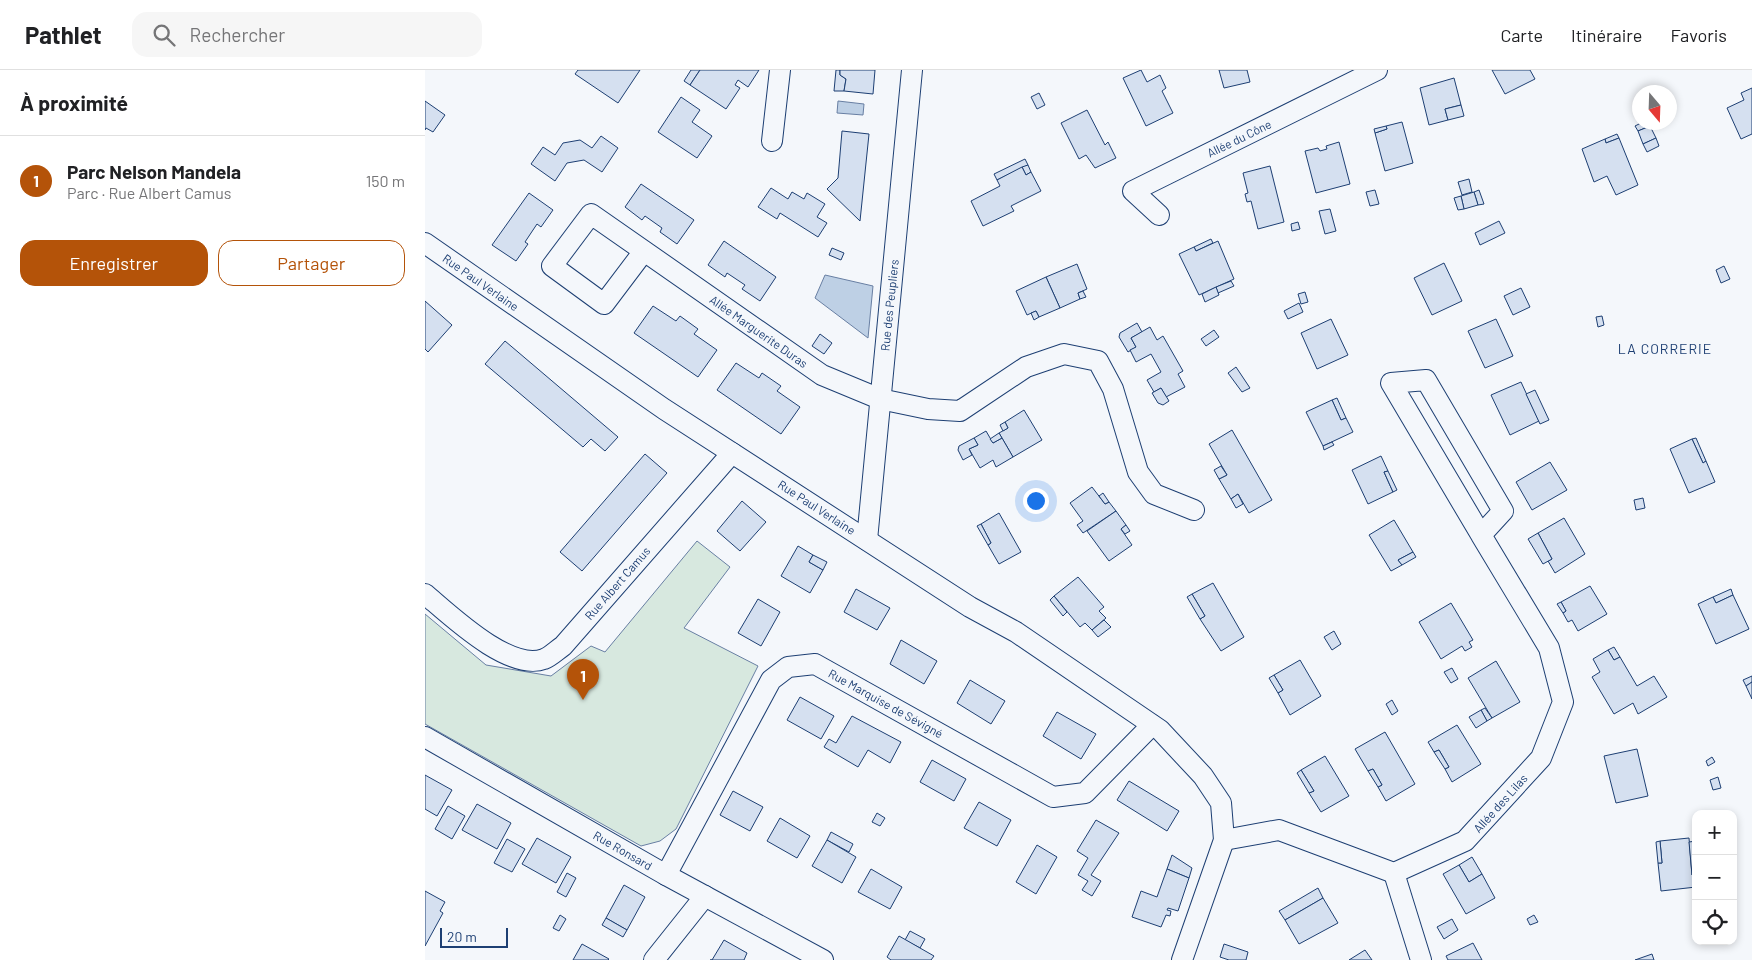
<!DOCTYPE html>
<html lang="fr">
<head>
<meta charset="utf-8">
<style>
	:root { --surface:#fff; --page:#f6f6f6; --text:#202124; --muted:#757577; --line:#e0e0e0; --accent:#b45309 }
	body { margin:0; font-family:Barlow,sans-serif; background:var(--page); color:var(--text) }
	.controls { position:absolute; right:15px; bottom:15px; display:grid; overflow:hidden; border-radius:10px; box-shadow:0 2px 8px #0003 }
	.controls button { width:45px; height:45px; display:grid; place-items:center; padding:0; border:0; border-bottom:1px solid var(--line); background:var(--surface); color:var(--text); font:25px sans-serif }
	.compass { position:absolute; left:1207px; top:15px; width:45px; height:45px; border-radius:50%; background:var(--surface); box-shadow:0 2px 8px #0003; rotate:161deg }
	.scale { position:absolute; left:15px; bottom:12px; width:68px; box-sizing:border-box; padding-left:5px; border:2px solid #1d3f73; border-top:0; font-size:14px; line-height:18px; white-space:nowrap; color:#1d3f73; -webkit-text-stroke:4px #f4f7fb; paint-order:stroke }
	.you { position:absolute; left:610px; top:430px; width:18px; height:18px; margin:-12px; border:4px solid #fff; border-radius:50%; background:#1a73e8; box-shadow:0 0 0 8px #1a73e833 }
	.badge { display:grid; place-items:center; width:32px; height:32px; border-radius:50%; background:var(--accent); color:#fff; font-size:16px; font-weight:700 }
	.pin { position:absolute; translate:-50% -41px; filter:drop-shadow(0 1px 2px #0008) }
	.pin::after { content:''; position:absolute; top:26px; width:18px; height:15px; background:inherit; clip-path:polygon(0 0,100% 0,50% 100%) }
	.list { margin:0; padding:0; list-style:none }
	h2 { display:flex; justify-content:space-between; align-items:center; height:65px; margin:0; padding:0 20px; font-size:21px }
	h2 small { font-size:16px; font-weight:400; color:var(--muted) }
	.list li { display:grid; grid-template-columns:32px 1fr auto; gap:15px; align-items:center; box-sizing:border-box; height:90px; padding:0 20px; border-top:1px solid var(--line) }
	.list b { display:block; font-size:19px; white-space:nowrap }
	.list p { margin:0; font-size:16px; white-space:nowrap; color:var(--muted) }
	.list em { font-size:16px; font-style:normal; color:var(--muted) }
	.actions { display:flex; gap:10px; padding:15px 20px }
	.actions a { flex:1; padding:11px 0; border:1px solid var(--accent); border-radius:15px; text-align:center; font-size:18px; color:var(--accent) }
	.actions .main { background:var(--accent); color:#fff }
	.icon { flex:none; width:28px; height:28px; fill:none; stroke:currentColor; stroke-width:2; stroke-linecap:round; stroke-linejoin:round }
	.map { position:relative; flex:none; width:1327px; height:890px; overflow:hidden }
	header { display:flex; align-items:center; gap:30px; box-sizing:border-box; height:70px; padding:0 25px; background:var(--surface); border-bottom:1px solid var(--line) }
	header strong { font-size:24px }
	nav { display:flex; gap:28px; margin-inline-start:auto; font-size:18px }
	.search { width:350px; height:45px; background:var(--page); display:flex; align-items:center; gap:12px; box-sizing:border-box; padding:0 18px; border-radius:15px; color:var(--muted); font-size:19px }
	main { display:flex }
	aside { flex:1; background:var(--surface) }
	.map>svg:first-child { display:block }
</style>
</head>
<body>
<header>
<strong>Pathlet</strong>
<div class="search"><svg class="icon" aria-label="search" viewBox="0 0 24 24"><circle cx="10" cy="10" r="6"/><path d="M15 15l6 6"/></svg>Rechercher</div>
<nav><a>Carte</a><a>Itinéraire</a><a>Favoris</a></nav>
</header>
<main>
<aside>
<h2>À proximité<small></small></h2>
<ul class="list">
<li><span class="badge">1</span><div><b>Parc Nelson Mandela</b><p>Parc · Rue Albert Camus</p></div><em>150 m</em></li>
</ul>
<div class="actions"><a class="main">Enregistrer</a><a>Partager</a></div>
</aside>
<div class="map">
<svg width="1327" height="890" viewBox="0 0 1327 890">
	<rect width="100%" height="100%" fill="#f4f7fb"/>
	<polygon fill="#d7e8df" stroke="#687fa3" points="272,471 305,497 259,558 333,596 251,759 235,771 216,776 0,654 0,544 61,595 126,606 166,576 180,582"/>
	<g fill="#bed0e5" stroke="#687fa3">
		<polygon points="413,31 439,34 438,45 412,43"/>
		<polygon points="400,205 448,216 443,268 390,228"/>
	</g>
	<g fill="#d5e0f0" stroke="#1d3f73">
		<polygon points="153,0 215,0 193,33 150,4"/>
		<polygon points="266,0 275,0 265,15 259,11"/>
		<polygon points="275,0 334,0 323,17 313,10 310,15 315,18 301,39 265,15"/>
		<polygon points="411,0 415,0 415,5 421,9 419,21 409,21"/>
		<polygon points="415,0 450,0 448,24 419,21 421,9 415,5"/>
		<polygon points="716,0 722,12 735,5 741,18 737,21 748,43 721,56 698,8"/>
		<polygon points="794,0 822,0 825,12 799,18"/>
		<polygon points="1067,0 1105,0 1110,9 1080,24"/>
		<polygon points="1029,8 1036,35 1020,39 1023,50 1004,55 995,18"/>
		<polygon points="1327,18 1327,64 1316,69 1302,38 1319,30 1316,23"/>
		<polygon points="614,23 620,35 612,39 606,27"/>
		<polygon points="256,27 275,40 267,52 287,66 272,88 233,62"/>
		<polygon points="0,31 20,45 8,62 1,58 0,60"/>
		<polygon points="1036,35 1039,46 1023,50 1020,39"/>
		<polygon points="662,40 680,75 683,72 691,88 670,98 661,85 654,89 636,53"/>
		<polygon points="977,52 988,93 960,101 950,63 962,59 961,56"/>
		<polygon points="1218,52 1223,52 1225,56 1213,61 1210,56"/>
		<polygon points="961,56 962,59 950,63 949,59"/>
		<polygon points="1225,56 1231,68 1218,74 1213,61"/>
		<polygon points="417,61 444,64 435,151 402,119 413,108"/>
		<polygon points="1192,64 1194,68 1181,73 1180,69"/>
		<polygon points="176,66 193,78 177,102 159,90 142,93 130,111 106,94 118,77 130,85 138,73 155,70 167,78"/>
		<polygon points="1194,68 1213,115 1191,125 1182,106 1169,112 1157,79 1180,69 1181,73"/>
		<polygon points="1231,68 1234,76 1222,82 1218,74"/>
		<polygon points="914,72 925,114 891,123 880,81 893,78 895,81 902,79 901,76"/>
		<polygon points="600,89 603,95 572,110 569,104"/>
		<polygon points="603,95 606,102 601,105 597,97"/>
		<polygon points="845,96 859,152 833,159 826,131 822,132 820,124 823,123 818,103"/>
		<polygon points="597,97 601,105 606,102 616,121 586,136 589,141 558,156 546,131 575,116 572,110"/>
		<polygon points="1044,109 1047,122 1037,125 1033,112"/>
		<polygon points="216,114 269,150 252,174 235,162 237,158 220,146 217,150 200,137"/>
		<polygon points="346,118 363,129 367,122 379,129 382,123 400,134 392,147 402,153 393,167 355,143 352,149 333,137"/>
		<polygon points="950,120 954,134 945,136 941,122"/>
		<polygon points="1054,120 1059,134 1053,135 1049,122"/>
		<polygon points="1049,122 1053,135 1039,139 1036,126"/>
		<polygon points="104,123 128,140 116,157 112,154 100,172 103,174 91,191 67,175"/>
		<polygon points="1036,126 1039,139 1033,140 1029,128"/>
		<polygon points="905,139 911,161 900,164 894,141"/>
		<polygon points="1074,151 1080,163 1055,175 1050,163"/>
		<polygon points="873,152 875,159 867,161 866,154"/>
		<polygon points="786,169 788,173 771,181 769,177"/>
		<polygon points="299,171 351,207 335,231 317,219 320,215 302,203 300,207 283,195"/>
		<polygon points="793,171 809,209 774,225 754,184 769,177 771,181"/>
		<polygon points="407,178 419,183 416,190 404,185"/>
		<polygon points="1019,193 1037,231 1007,245 989,208"/>
		<polygon points="652,194 662,219 653,223 655,229 635,238 621,207"/>
		<polygon points="1299,196 1305,209 1296,213 1291,200"/>
		<polygon points="621,207 635,238 614,247 611,241 602,245 591,221"/>
		<polygon points="806,211 809,216 793,223 791,217"/>
		<polygon points="791,217 794,225 780,232 777,224"/>
		<polygon points="1096,218 1105,237 1088,245 1079,226"/>
		<polygon points="658,221 661,227 655,229 653,223"/>
		<polygon points="880,222 883,232 876,234 873,224"/>
		<polygon points="0,231 27,255 3,282 0,279"/>
		<polygon points="874,233 878,242 863,249 859,241"/>
		<polygon points="228,236 251,251 255,246 273,259 269,264 292,280 273,307 209,263"/>
		<polygon points="611,241 614,247 609,250 606,243"/>
		<polygon points="1177,246 1179,255 1173,257 1171,247"/>
		<polygon points="906,249 923,285 892,299 876,263"/>
		<polygon points="1071,249 1088,286 1060,298 1043,261"/>
		<polygon points="712,253 717,262 706,268 711,277 703,282 694,267 695,263"/>
		<polygon points="725,257 732,270 738,266 758,301 753,304 760,317 741,327 736,318 729,322 722,310 736,302 726,284 711,292 705,280 711,277 706,268"/>
		<polygon points="789,260 794,267 781,276 776,269"/>
		<polygon points="395,264 407,273 399,284 387,276"/>
		<polygon points="80,271 193,367 180,381 166,369 158,377 60,294"/>
		<polygon points="311,293 334,308 337,303 356,316 352,321 375,337 356,364 292,320"/>
		<polygon points="811,297 825,318 817,322 803,303"/>
		<polygon points="1096,312 1114,351 1085,365 1066,325"/>
		<polygon points="736,318 744,331 738,335 733,333 727,323"/>
		<polygon points="1110,320 1124,350 1115,354 1101,324"/>
		<polygon points="912,328 921,348 916,350 907,330"/>
		<polygon points="907,330 916,350 921,348 928,362 898,376 881,342"/>
		<polygon points="599,340 617,370 588,387 574,363 583,358 580,352"/>
		<polygon points="580,352 583,358 578,361 575,355"/>
		<polygon points="807,360 847,430 824,443 813,424 806,429 794,409 802,405 784,374"/>
		<polygon points="561,361 568,373 577,368 588,387 571,397 568,390 555,398 544,379 553,375 549,368"/>
		<polygon points="574,363 577,368 568,373 565,369"/>
		<polygon points="549,368 553,375 544,379 547,385 538,390 533,380 534,376"/>
		<polygon points="1271,368 1281,391 1278,393 1267,369"/>
		<polygon points="1267,369 1278,393 1281,391 1290,412 1264,423 1245,379"/>
		<polygon points="907,372 909,375 899,380 898,376"/>
		<polygon points="220,384 242,403 157,501 135,482"/>
		<polygon points="956,386 963,401 959,402 968,422 943,434 927,400"/>
		<polygon points="1125,392 1142,420 1107,440 1091,412"/>
		<polygon points="796,396 802,405 794,409 789,400"/>
		<polygon points="963,401 972,420 968,422 959,402"/>
		<polygon points="667,417 680,434 684,432 691,441 658,463 652,455 658,451 645,433"/>
		<polygon points="678,423 684,432 680,434 674,426"/>
		<polygon points="813,424 818,434 811,438 806,429"/>
		<polygon points="1218,428 1220,438 1211,440 1209,430"/>
		<polygon points="317,431 341,452 315,481 292,461"/>
		<polygon points="691,441 701,455 696,459 707,475 684,491 662,461"/>
		<polygon points="574,443 596,482 574,494 563,475 566,473 556,454"/>
		<polygon points="1139,448 1160,484 1130,503 1123,491 1127,489 1113,463"/>
		<polygon points="969,450 988,482 973,490 977,495 966,501 944,465"/>
		<polygon points="556,454 566,473 563,475 552,456"/>
		<polygon points="701,455 705,461 700,464 696,459"/>
		<polygon points="1113,463 1127,489 1118,494 1103,469"/>
		<polygon points="373,476 388,485 384,492 398,500 385,523 356,506"/>
		<polygon points="988,482 991,487 977,495 973,490"/>
		<polygon points="388,485 402,492 398,500 384,492"/>
		<polygon points="653,507 679,537 674,541 681,548 667,560 660,553 655,557 629,526"/>
		<polygon points="788,513 819,567 796,581 775,549 780,546 767,524"/>
		<polygon points="1165,516 1182,544 1153,561 1147,550 1143,552 1138,543 1141,541 1136,532"/>
		<polygon points="431,519 465,538 452,560 419,542"/>
		<polygon points="1306,519 1308,525 1291,533 1288,527"/>
		<polygon points="767,524 780,546 775,549 762,527"/>
		<polygon points="1308,525 1324,559 1291,574 1273,534 1288,527 1291,533"/>
		<polygon points="629,526 642,542 638,546 625,530"/>
		<polygon points="333,529 355,542 336,576 313,563"/>
		<polygon points="1136,532 1141,541 1138,543 1132,534"/>
		<polygon points="1026,533 1048,570 1044,572 1047,577 1040,581 1037,576 1016,589 994,552"/>
		<polygon points="679,550 686,557 673,567 667,560"/>
		<polygon points="909,561 916,574 907,580 899,567"/>
		<polygon points="476,570 512,591 499,614 465,594"/>
		<polygon points="1189,577 1195,587 1189,590 1183,580"/>
		<polygon points="1183,580 1189,590 1195,587 1212,616 1229,606 1242,627 1213,644 1208,633 1189,644 1167,607 1175,602 1168,589"/>
		<polygon points="875,590 896,626 865,645 853,623 858,620 849,605"/>
		<polygon points="1071,591 1095,632 1067,648 1043,608"/>
		<polygon points="1027,598 1033,609 1026,613 1019,602"/>
		<polygon points="849,605 858,620 853,623 844,608"/>
		<polygon points="1327,606 1327,612 1321,616 1318,610"/>
		<polygon points="545,610 580,631 566,654 532,633"/>
		<polygon points="1327,612 1327,629 1321,616"/>
		<polygon points="375,627 409,646 396,669 362,650"/>
		<polygon points="967,630 973,641 967,645 961,634"/>
		<polygon points="1060,638 1067,648 1062,651 1056,640"/>
		<polygon points="1056,640 1062,651 1051,658 1044,647"/>
		<polygon points="632,642 671,664 656,689 618,666"/>
		<polygon points="427,646 476,672 465,693 443,680 433,697 399,677 404,669 411,673"/>
		<polygon points="1032,655 1056,694 1027,712 1020,699 1024,697 1014,680 1009,682 1003,672"/>
		<polygon points="960,662 990,714 961,731 953,717 957,715 948,699 943,701 930,679"/>
		<polygon points="1212,679 1223,726 1191,733 1179,686"/>
		<polygon points="1014,680 1024,697 1020,699 1009,682"/>
		<polygon points="900,686 924,726 896,742 884,723 889,721 876,700"/>
		<polygon points="1287,687 1290,692 1283,696 1281,691"/>
		<polygon points="507,690 541,709 529,731 495,712"/>
		<polygon points="948,699 957,715 953,717 943,701"/>
		<polygon points="876,700 889,721 884,723 872,703"/>
		<polygon points="0,705 27,720 12,746 0,739"/>
		<polygon points="1293,707 1296,718 1288,720 1285,710"/>
		<polygon points="704,711 754,741 742,761 692,730"/>
		<polygon points="308,721 338,737 325,761 295,745"/>
		<polygon points="554,732 586,750 572,776 539,758"/>
		<polygon points="52,734 86,753 72,779 37,760"/>
		<polygon points="23,736 40,746 27,769 10,759"/>
		<polygon points="452,743 460,748 455,756 447,752"/>
		<polygon points="355,748 385,766 372,788 342,771"/>
		<polygon points="671,750 694,763 666,805 676,811 667,826 657,820 663,811 653,805 663,788 652,781"/>
		<polygon points="406,762 428,774 424,782 402,770"/>
		<polygon points="112,768 146,787 131,813 97,794"/>
		<polygon points="1264,768 1267,805 1271,805 1271,817 1236,821 1233,793 1237,793 1235,771"/>
		<polygon points="82,769 100,779 87,802 69,793"/>
		<polygon points="402,770 431,787 417,813 387,796"/>
		<polygon points="1235,771 1237,793 1233,793 1231,772"/>
		<polygon points="1271,771 1271,805 1267,805 1264,772"/>
		<polygon points="612,775 632,787 611,824 591,812"/>
		<polygon points="747,785 767,798 764,808 742,799"/>
		<polygon points="1047,787 1057,804 1044,812 1034,795"/>
		<polygon points="1034,795 1044,812 1057,804 1070,828 1041,844 1018,804"/>
		<polygon points="446,799 477,817 465,839 433,822"/>
		<polygon points="742,799 764,808 753,841 743,838 742,840 746,841 745,846 741,845 736,857 707,847 716,821 732,827"/>
		<polygon points="142,803 151,808 141,827 132,822"/>
		<polygon points="199,815 220,827 202,860 181,848"/>
		<polygon points="893,818 898,828 860,850 854,841"/>
		<polygon points="0,821 20,832 15,841 18,843 0,876"/>
		<polygon points="898,828 913,853 874,874 860,850"/>
		<polygon points="135,845 141,849 134,861 128,858"/>
		<polygon points="1109,845 1113,852 1105,855 1102,849"/>
		<polygon points="181,848 202,860 198,867 177,855"/>
		<polygon points="1027,849 1033,860 1019,869 1012,857"/>
		<polygon points="485,861 500,869 495,878 480,870"/>
		<polygon points="474,866 509,886 506,890 466,890 462,887"/>
		<polygon points="299,870 322,883 319,890 285,890 287,890"/>
		<polygon points="1048,873 1057,890 1023,890 1021,886"/>
		<polygon points="157,874 184,889 183,890 148,890"/>
		<polygon points="799,874 823,882 821,890 804,890 795,887"/>
		<polygon points="940,880 947,890 924,890"/>
		<polygon points="1227,884 1229,890 1210,890"/>
	</g>
	<g fill="none" stroke-linecap="round" stroke-linejoin="round">
		<g stroke="#1d3f73" stroke-width="22">
			<g id="street">
				<polyline points="347,71 355,0"/>
				<polyline points="734,145 708,121 952,0"/>
				<polyline points="0,173 239,339 545,537 591,562 735,660 778,706 796,733 799,770 757,890"/>
				<polyline points="219,181 179,234 127,196 166,144 397,305 455,329 503,339 535,341 601,297 639,284 673,291 688,319 713,402 729,424 769,440"/>
				<polyline points="442,470 487,0"/>
				<path d="M0 524C25 545 84 602 119 589 125 587 132 580 138 576L307 383"/>
				<polyline points="0,667 241,805 398,890"/>
				<polyline points="799,770 854,760 969,803 1040,771 1116,688 1138,632 1124,578 1056,465 1078,441 1001,310 966,313 1056,465"/>
				<polyline points="969,803 996,890"/>
				<polyline points="241,805 346,610 363,597 390,594 628,727 660,723 727,655"/>
				<polyline points="229,890 280,826"/>
			</g>
		</g>
		<use href="#street" stroke="#f4f7fb" stroke-width="20"/>
	</g>
	<g text-anchor="middle" dominant-baseline="central" stroke-width="4" stroke-linejoin="round" paint-order="stroke">
		<g font-size="12" fill="#1d3f73" stroke="#f4f7fb">
			<text transform="translate(814 68) rotate(-26)">Allée du Cône</text>
			<text transform="translate(56 212) rotate(35)">Rue Paul Verlaine</text>
			<text transform="translate(464 235) rotate(-84)">Rue des Peupliers</text>
			<text transform="translate(334 261) rotate(35)">Allée Marguerite Duras</text>
			<text transform="translate(392 437) rotate(33)">Rue Paul Verlaine</text>
			<text transform="translate(192 513) rotate(-49)">Rue Albert Camus</text>
			<text transform="translate(461 633) rotate(29)">Rue Marquise de Sévigné</text>
			<text transform="translate(1075 733) rotate(-48)">Allée des Lilas</text>
			<text transform="translate(198 780) rotate(30)">Rue Ronsard</text>
		</g>
		<g font-size="14" letter-spacing="1" fill="#1d3f73" stroke="#f4f7fb">
			<text x="1240" y="278">LA CORRERIE</text>
		</g>
	</g>
</svg>
<div class="controls">
<button>+</button>
<button>−</button>
<button><svg class="icon" aria-label="locate" viewBox="0 0 24 24"><circle cx="12" cy="12" r="6"/><path d="M12 2v4M12 18v4M2 12h4M18 12h4"/></svg></button>
</div>
<svg class="compass" viewBox="-18 -18 36 36"><path d="M0-13l5 13h-10z" fill="#e53935"/><path d="M0 13l5-13h-10z" fill="#757577"/></svg>
<div class="scale">20 m</div>
<div class="you"></div>
<div class="pin badge" style="left:158px;top:630px">1</div>
</div>
</main>
</body>
</html>
